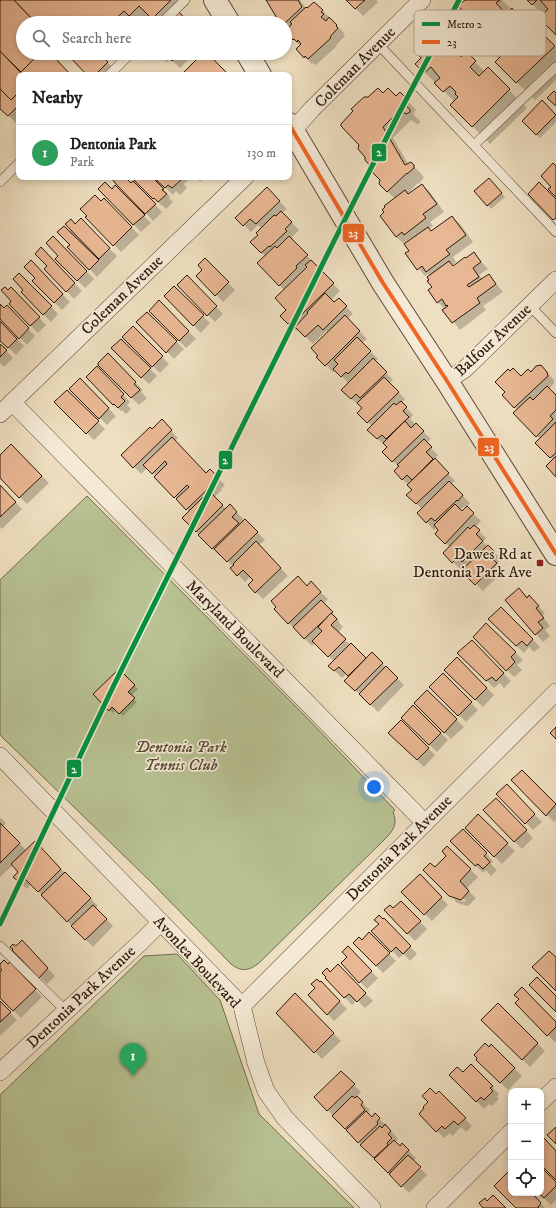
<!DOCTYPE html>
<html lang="en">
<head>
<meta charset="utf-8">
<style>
	:root { --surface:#fff; --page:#f2f2f2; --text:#202124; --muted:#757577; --line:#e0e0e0; --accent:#db2777 }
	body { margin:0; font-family:"IM FELL DW Pica",serif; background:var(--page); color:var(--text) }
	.controls { position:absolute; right:12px; bottom:12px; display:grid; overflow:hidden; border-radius:8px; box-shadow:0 2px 6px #0003 }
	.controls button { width:36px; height:36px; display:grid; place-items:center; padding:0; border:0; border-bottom:1px solid var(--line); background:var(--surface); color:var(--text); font:20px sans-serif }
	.you { position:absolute; left:374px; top:787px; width:14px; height:14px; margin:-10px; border:3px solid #fff; border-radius:50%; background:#1a73e8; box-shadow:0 0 0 6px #1a73e833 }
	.badge { display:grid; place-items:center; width:26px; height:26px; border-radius:50%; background:var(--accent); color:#fff; font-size:13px; font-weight:700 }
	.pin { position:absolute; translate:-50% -33px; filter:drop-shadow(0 1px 2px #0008) }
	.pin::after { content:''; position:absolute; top:21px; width:14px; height:12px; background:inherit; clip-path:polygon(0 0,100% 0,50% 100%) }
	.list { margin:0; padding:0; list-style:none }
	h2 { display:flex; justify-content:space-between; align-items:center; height:52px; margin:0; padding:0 16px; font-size:17px }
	h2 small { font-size:13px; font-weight:400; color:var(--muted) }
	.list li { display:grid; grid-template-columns:26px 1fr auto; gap:12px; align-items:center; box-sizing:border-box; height:56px; padding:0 16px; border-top:1px solid var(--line) }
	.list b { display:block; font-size:15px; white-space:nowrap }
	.list p { margin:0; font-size:13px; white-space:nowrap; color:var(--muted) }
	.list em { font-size:13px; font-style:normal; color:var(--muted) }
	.icon { flex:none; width:22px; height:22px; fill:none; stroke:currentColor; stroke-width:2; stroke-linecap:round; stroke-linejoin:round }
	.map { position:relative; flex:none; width:556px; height:1208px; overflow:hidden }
	.search { position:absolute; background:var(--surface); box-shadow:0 2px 6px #0003; left:16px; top:16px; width:276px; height:44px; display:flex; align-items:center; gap:10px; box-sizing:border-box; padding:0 14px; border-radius:22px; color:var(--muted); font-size:15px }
	.panel { position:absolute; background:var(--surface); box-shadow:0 2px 6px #0003; left:16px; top:72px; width:276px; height:108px; border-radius:8px }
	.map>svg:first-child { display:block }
</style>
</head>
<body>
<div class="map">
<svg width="556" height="1208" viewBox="0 0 556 1208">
	<rect width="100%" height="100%" fill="#eedfc0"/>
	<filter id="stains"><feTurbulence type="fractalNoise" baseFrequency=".005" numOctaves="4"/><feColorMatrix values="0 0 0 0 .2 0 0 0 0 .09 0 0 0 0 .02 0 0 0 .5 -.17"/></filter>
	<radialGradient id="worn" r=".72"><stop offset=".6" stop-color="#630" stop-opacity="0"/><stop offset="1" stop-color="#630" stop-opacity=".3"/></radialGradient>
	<g fill="#b8c293" stroke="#726c4e">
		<path d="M87 496 307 718 395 810 393 812C397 822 395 828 388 836L259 963C249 971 241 972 231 964L152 883 0 735V580Z"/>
		<polygon points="177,954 220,1000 259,1114 354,1208 0,1208 0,1095 144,956"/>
	</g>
	<g fill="#0003" fill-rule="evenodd">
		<polygon points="0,0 186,0 189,4 179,13 188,23 157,23 151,16 144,23 138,23 135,21 133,23 23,23 23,53 50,53 71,75 19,75 19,120 16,123 0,107"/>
		<polygon points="267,0 300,0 307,10 314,3 330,18 344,33 343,34 345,36 336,45 337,46 316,65 313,63 312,64 297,49 300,46 286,31 287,30 285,28 285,23 281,23"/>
		<polygon points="348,0 376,0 378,2 363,16"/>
		<polygon points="466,0 502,0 530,28 533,25 556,48 556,80 535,100 496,62 499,59 461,20 467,14"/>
		<polygon points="528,0 556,0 556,34 543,15"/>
		<polygon points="447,34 485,72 488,69 527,108 490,144 452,105 455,102 416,64"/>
		<polygon points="67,53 102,53 100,55 118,73 116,75 89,75"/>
		<polygon points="158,53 195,53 180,68 171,59 167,62"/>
		<polygon points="400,93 416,110 413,114 420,121 420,123 417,124 411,120 393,138 409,165 411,163 424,177 419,184 418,183 407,194 409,195 422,185 430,192 444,212 430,222 433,226 428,229 431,232 452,217 460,224 473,242 453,257 456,262 452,265 453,267 474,254 488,269 479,275 482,279 489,275 503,292 483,306 486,310 460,330 444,310 445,309 438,302 431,276 429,274 425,276 406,254 410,251 412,240 410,239 404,244 396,237 395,199 380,184 369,98 383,94 396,97"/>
		<polygon points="542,102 556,115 556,122 540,138 523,121"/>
		<polygon points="116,177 124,177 131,184 133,182 162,212 153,221 114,179"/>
		<polygon points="135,177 185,177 188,180 184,184 187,188 180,195 176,191 173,195 155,177 154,178 170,197 169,198 173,202 166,209 162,205 161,205 134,179"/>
		<polygon points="196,177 205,177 200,182"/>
		<polygon points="493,183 505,197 491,209 488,205"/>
		<polygon points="115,187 151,223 141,232 99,189 112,191"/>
		<path d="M267 189 287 209 282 213 299 230 292 237 293 239 292 240 340 291 331 300 334 304 339 299 353 314 347 319 367 339 362 343 378 359 375 361 393 380 389 383 405 399 402 403 413 415 410 419 431 439 426 443 438 455 434 459 455 481 451 484 470 503 466 507 481 521 475 527 486 538 483 542 501 559 497 564 503 571 483 591 463 571 468 566 465 564 460 569 444 553 450 547 436 534 440 530 437 527 434 530 418 513 422 509 408 495 413 490 395 471 399 467 384 452 388 447 386 445 385 446 369 430 372 426 359 413 364 408 360 404 359 406 343 390 349 384 336 370 333 372 318 357 328 333 326 331 313 344 298 329 296 331 281 316 287 310 284 290 258 263 265 256 252 242 259 235 262 229 258 225 251 232 237 218ZM465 506 467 508 462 513 460 510Z"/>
		<polygon points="104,199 139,235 121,252 86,217"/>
		<polygon points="81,220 117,256 97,277 69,247 71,245 69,232"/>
		<polygon points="53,238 94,279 85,288 57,259 60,256"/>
		<polygon points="41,249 82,291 74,299 45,269 48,266"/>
		<polygon points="205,259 235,290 223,302 197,276 204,270"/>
		<polygon points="31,262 70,302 62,310 34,281 37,278"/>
		<polygon points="19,274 58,314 51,322 22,292 24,290"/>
		<polygon points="187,276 223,314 215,322 178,285"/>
		<polygon points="174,287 210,323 201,333 165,296"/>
		<polygon points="11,289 46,325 38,333 10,304 13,301"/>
		<polygon points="159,302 196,339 186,348 150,311"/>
		<polygon points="0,305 4,310 7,307 35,336 27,345 0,317"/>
		<polygon points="147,313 184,349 174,359 138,322"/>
		<polygon points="0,322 24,346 16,355 0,339"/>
		<polygon points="133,328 169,364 160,373 123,337"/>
		<polygon points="121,340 157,376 149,384 113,348"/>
		<polygon points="0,345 13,358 4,367 0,363"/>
		<polygon points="108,355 143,390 141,392 147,398 139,405 99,365"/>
		<polygon points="541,366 554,380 554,383 549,389 556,396 556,475 554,460 537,443 540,439 515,413 518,410 504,395 521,377 531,373"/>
		<polygon points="97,367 130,402 127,405 131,409 126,414 122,410 121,411 87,377"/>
		<polygon points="80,380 116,416 107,425 71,389"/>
		<polygon points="67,391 105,429 94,440 56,402"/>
		<polygon points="162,421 178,438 175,441 206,474 210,470 225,485 221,489 222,490 214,497 226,509 230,506 265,540 259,545 288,576 263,599 249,585 254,580 251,576 245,582 232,568 233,566 221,554 220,556 183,518 190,512 156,476 147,468 141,474 123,455"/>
		<polygon points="11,445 49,483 27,504 0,477 0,456"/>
		<polygon points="0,486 22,509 2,529 0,527"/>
		<polygon points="311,583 328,599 323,604 339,620 338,621 343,627 338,633 366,660 372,654 404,685 378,712 346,681 350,676 347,673 342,678 330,666 334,661 315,643 312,646 275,609"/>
		<polygon points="527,598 536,604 545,613 542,616 550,626 545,630 550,636 543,642 506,600"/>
		<polygon points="501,608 540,647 534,652 529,647 524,653 489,619"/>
		<polygon points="486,624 523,660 517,665 522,670 514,677 474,637"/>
		<polygon points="472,642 511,681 504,688 500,683 494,688 459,653"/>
		<polygon points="457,658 494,695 483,707 445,670"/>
		<polygon points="119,670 138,689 131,696 137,702 123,716 116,710 113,713 94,694"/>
		<polygon points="443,675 478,710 466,722 431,687"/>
		<polygon points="427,691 464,727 451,739 415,703"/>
		<polygon points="413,706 448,740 437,752 402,718"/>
		<polygon points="401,721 435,755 424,767 390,733"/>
		<polygon points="522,771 556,805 556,820 554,822 513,780"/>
		<polygon points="507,786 542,822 533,830 498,794"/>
		<polygon points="496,799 533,838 522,849 484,810"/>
		<polygon points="478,816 515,851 502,864 466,828"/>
		<polygon points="0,817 6,823 3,827 27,851 35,843 98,906 96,908 113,926 93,947 31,884 27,889 15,877 19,872 13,865 0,877"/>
		<polygon points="463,830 493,861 491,864 497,870 491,876 486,870 483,873 452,841"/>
		<polygon points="447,847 478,877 466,889 476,898 468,906 457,903 453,898 465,902 466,900 450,895"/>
		<polygon points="420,875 448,905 432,921 403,892"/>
		<polygon points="401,902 427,929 415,941 385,910 393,910"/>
		<polygon points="384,919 417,954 410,961 404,954 399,958 373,931"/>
		<polygon points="369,934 396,961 383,973 354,943 362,941"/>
		<polygon points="22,942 55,976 47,984 13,950"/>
		<polygon points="348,948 378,978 367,989 342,963 349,957"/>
		<polygon points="9,964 42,997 21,1018 0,997 0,973 3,970 0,965"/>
		<polygon points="338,966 373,1001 365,1008 357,1000 352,1005 326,978"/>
		<polygon points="321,982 347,1009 334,1021 309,995"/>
		<polygon points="295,995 341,1041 322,1059 277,1013"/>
		<polygon points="0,1002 17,1020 0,1036"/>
		<polygon points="516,1003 556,1023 556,1041 555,1042"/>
		<polygon points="498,1004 545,1051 530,1067 483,1020"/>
		<polygon points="491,1046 522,1076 508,1090 477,1060"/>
		<polygon points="471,1066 499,1094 497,1096 499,1099 492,1106 489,1104 484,1109 451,1075 463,1074"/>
		<polygon points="341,1072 361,1092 356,1097 370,1110 367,1113 372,1118 375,1115 387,1126 398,1139 394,1142 400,1147 402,1144 416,1158 413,1161 427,1175 409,1193 315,1097"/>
		<polygon points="439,1093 472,1126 466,1132 461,1127 452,1136 450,1133 444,1138 420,1114"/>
		<polygon points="541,1168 556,1183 556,1200 551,1205 539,1193 541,1193"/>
		<polygon points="511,1174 511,1193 530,1193 545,1208 517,1208 495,1186"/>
	</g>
	<g fill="#e8b793" stroke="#2d1709">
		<polygon points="0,0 14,0 36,23 23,23 23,53 40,53 21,72 0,51"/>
		<polygon points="14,0 171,0 152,19 139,6 129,16 124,11 111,23 36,23"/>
		<polygon points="266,0 298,0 302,7 285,23 280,23"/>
		<polygon points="346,0 365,0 355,9"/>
		<polygon points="465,0 500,0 496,3 506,14 512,8 520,17 515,23 524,33 533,24 555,46 516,83 495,62 503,54 499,50 501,49 494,42 488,49 479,40 484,34 475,23 469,29 460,20 466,14 458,6"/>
		<polygon points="527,0 537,0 532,5"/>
		<polygon points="540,0 556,0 556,35 539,18 548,9"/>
		<polygon points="314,2 323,10 321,12 324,14 321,17 326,21 329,17 337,25 336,26 338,28 330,37 331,38 308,59 305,56 304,58 296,49 301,44 298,40 297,42 294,39 293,40 285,30 292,24 290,22 306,7 307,8"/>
		<polygon points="179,12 189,23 167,23"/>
		<polygon points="433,30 439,36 440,35 442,38 447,33 457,42 451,47 461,57 467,52 476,61 470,67 479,76 488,67 510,89 472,127 450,105 458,97 455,94 456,92 450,86 443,92 434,83 440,78 431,67 424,73 415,64 421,58 414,50"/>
		<polygon points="0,51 23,75 19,75 19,92 11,100 0,89"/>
		<polygon points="40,53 50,53 71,75 23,75 21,72"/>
		<polygon points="66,53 99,53 108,62 95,75 87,75"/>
		<polygon points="164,53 180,53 172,61"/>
		<polygon points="207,53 227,73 226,75 181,75 199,57 201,59"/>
		<polygon points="378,88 383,93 388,88 396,96 400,92 406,98 403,102 410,110 410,112 406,114 400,110 383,127 405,165 411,162 414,165 414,168 407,174 407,173 387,192 379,184 380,180 373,173 373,169 365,160 365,157 358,149 359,145 341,126 341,124 353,111 351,109 364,97 368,97"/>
		<polygon points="0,89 11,100 17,94 19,97 19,109 17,107 8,116 0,109"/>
		<polygon points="554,91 556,93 556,106 547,98"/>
		<polygon points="542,100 556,115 536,135 522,121"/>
		<polygon points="553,163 556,166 556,197 548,189 551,187 541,176"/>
		<polygon points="114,177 125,177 131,183 133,181 156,204 145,214 116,184 112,179"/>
		<polygon points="133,177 152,177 164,189 162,190 167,194 158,202 154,198 153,199 133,179"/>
		<polygon points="153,177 178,177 181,180 172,188 168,185 165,188"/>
		<polygon points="489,178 502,193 487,206 474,191"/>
		<polygon points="105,182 112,189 115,185 145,215 133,225 98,189"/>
		<polygon points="539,182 556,199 556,218 553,220 528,194"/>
		<polygon points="422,184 437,204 423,214 426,218 404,235 402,232 396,237 380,216 384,212 382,210 385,207 384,206 405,190 408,194"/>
		<polygon points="267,187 280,201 256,224 250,219 243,226 235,218"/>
		<polygon points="95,195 101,201 104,198 132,227 113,246 85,217 87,216 80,209"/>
		<polygon points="281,211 292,222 285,229 287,231 270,247 269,246 261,253 250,242 258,235 256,233 274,215 276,216"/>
		<polygon points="452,216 466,235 446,250 450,254 426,272 422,266 417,270 405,253 409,251 404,244 428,227 431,231"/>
		<polygon points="81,218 110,248 99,259 65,224 71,219 75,224"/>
		<polygon points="64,226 99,260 89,270 67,247 70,245 57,232"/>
		<polygon points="53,236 87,271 77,281 55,259 58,256 46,243"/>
		<polygon points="289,236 308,255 296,266 297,268 279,286 257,263 275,246 277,248"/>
		<polygon points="41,247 75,283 66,292 44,269 47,266 35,254"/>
		<polygon points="474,252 481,262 473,268 479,277 467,285 469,287 489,274 496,284 477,298 480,303 452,323 442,310 448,306 447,305 446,306 442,299 437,303 428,290 432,287 427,281 429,280 427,277 449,261 453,266 465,257 466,258"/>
		<polygon points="205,258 229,282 215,296 196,276 202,270 198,265"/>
		<polygon points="31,260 63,294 54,303 32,281 35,278 24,267"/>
		<polygon points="311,260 334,283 296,320 294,318 288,324 280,316 286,310 275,298 307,267 305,265"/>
		<polygon points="19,273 52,306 43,315 21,292 23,290 13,279"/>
		<polygon points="187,275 217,306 207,316 177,285"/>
		<polygon points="174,286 204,315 193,326 164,296"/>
		<polygon points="5,287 8,290 11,287 40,317 30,326 9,304 11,301 1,290"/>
		<polygon points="325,293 334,302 339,298 347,306 323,330 318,325 305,337 295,327 308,313 307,312"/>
		<polygon points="159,300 189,331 179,341 149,311"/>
		<polygon points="0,304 4,308 7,305 29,328 19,339 0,319"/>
		<polygon points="147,312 177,341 166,353 136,322"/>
		<polygon points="345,315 360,331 325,366 316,357 318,356 311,348"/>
		<polygon points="0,321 17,339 8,348 0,341"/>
		<polygon points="133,326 163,356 152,367 122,337"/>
		<polygon points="357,337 371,351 348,374 346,372 341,377 333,369 338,364 334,360"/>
		<polygon points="121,339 151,368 141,378 111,348"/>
		<polygon points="0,344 7,350 0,357"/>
		<polygon points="108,353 136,382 134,384 140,390 131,398 98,365 98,363"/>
		<polygon points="373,358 387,372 360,398 356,394 351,399 341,390"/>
		<polygon points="541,365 547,372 548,376 514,408 502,395 505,392 495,382 508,369 510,371 513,368 521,376 528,369 531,372 536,366"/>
		<polygon points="97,366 124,394 121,397 125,401 118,408 114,404 113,405 86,377"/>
		<polygon points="384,377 399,392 367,423 357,413 362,408 357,403"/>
		<polygon points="80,378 109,408 99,419 69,389"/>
		<polygon points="547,386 556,395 556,410 550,416 553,419 536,437 513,413 530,397 533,400"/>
		<polygon points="67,390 99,421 86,434 54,402"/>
		<polygon points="401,401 407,407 403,411 409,417 386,439 382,435 377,439 367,430 394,403 396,405"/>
		<polygon points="162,419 172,430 133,468 121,455 150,427 152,429"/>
		<polygon points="405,421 411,428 416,423 424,431 392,462 382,452 387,447 383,443"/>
		<polygon points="556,422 556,453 550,458 535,443"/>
		<polygon points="172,437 206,473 210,469 218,477 214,481 215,482 186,510 176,499 189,487 187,485 174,498 154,477 167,464 165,461 152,474 143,465"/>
		<polygon points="424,439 432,447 426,452 433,459 412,480 407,475 402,480 394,471 399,466 397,465"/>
		<polygon points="11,444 42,476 19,498 0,478 0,455"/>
		<polygon points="556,456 556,477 546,466"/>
		<polygon points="435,458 449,473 416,504 406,495 412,490 407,485"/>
		<polygon points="449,481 463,495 458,501 457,500 435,521 431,518 426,523 417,513"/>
		<polygon points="0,485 16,502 0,517"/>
		<polygon points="209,491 223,505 196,532 182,518"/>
		<polygon points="230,504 237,512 232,517 239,523 212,549 198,535"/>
		<polygon points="455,504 462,511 467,506 474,513 445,544 435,534 438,530 434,525"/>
		<polygon points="245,519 258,532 227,562 214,549"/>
		<polygon points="474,525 480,530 476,534 483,541 462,562 458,557 452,563 443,553 468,527 470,529"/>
		<polygon points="256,541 281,568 255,593 248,585 253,580 243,570 237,576 230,568 234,565 233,564"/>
		<polygon points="488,545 495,552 490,557 497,563 475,585 461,571"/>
		<polygon points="298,576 307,586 311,581 321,592 288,624 274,609 276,607 271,601"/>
		<polygon points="519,588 527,598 529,595 539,606 536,608 544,618 538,622 543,628 535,635 505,600"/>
		<polygon points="321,600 333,612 304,639 293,627"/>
		<polygon points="501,607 533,639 527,646 522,641 516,646 488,619"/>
		<polygon points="331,613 337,619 331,625 346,639 328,657 312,641 322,631 318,627"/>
		<polygon points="486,623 516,652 511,657 515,662 506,671 473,637"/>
		<polygon points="472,640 504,673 496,681 492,677 486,681 457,653"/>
		<polygon points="351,643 366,658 348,676 339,667 334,671 328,666"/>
		<polygon points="372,652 383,663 355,691 344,681"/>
		<polygon points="457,657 487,688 475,700 444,670"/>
		<polygon points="386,666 398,678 370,705 359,694"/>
		<polygon points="119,669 135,685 128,692 135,698 119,714 112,707 109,711 93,694"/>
		<polygon points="443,673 472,702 458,716 429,687"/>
		<polygon points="427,690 457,719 444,733 414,703"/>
		<polygon points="413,705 441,733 429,745 401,718"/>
		<polygon points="401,720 429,748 417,760 388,733"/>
		<polygon points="556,727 556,739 550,733"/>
		<polygon points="522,770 556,804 546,816 511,780"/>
		<polygon points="507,784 535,814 525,824 496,794"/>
		<polygon points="496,798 527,830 514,842 483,810"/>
		<polygon points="478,814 508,843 494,857 465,828"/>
		<polygon points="0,823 20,843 0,863"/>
		<polygon points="463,829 487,853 484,856 490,862 483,869 478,864 475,866 450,841"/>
		<polygon points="35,841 61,869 38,892 23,877 19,882 13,877 18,872 11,864"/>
		<polygon points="447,846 471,869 460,881 469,891 461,900 449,896 423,870 430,863 435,867 446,856 442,851"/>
		<polygon points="65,872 91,898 67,922 41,895"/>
		<polygon points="420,874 442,897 424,915 401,892"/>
		<polygon points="401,901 421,921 407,934 384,910 390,905 393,908"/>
		<polygon points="93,905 107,919 85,940 71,926"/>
		<polygon points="379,915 383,919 384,918 411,946 403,954 396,947 391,952 371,931 379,924 374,920"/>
		<polygon points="369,932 390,953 376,966 353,943 359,937 362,940"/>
		<polygon points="22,940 48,968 39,978 12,950 13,949 10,947 13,944 16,946"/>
		<polygon points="348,946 372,971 359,983 341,963 347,957 342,952"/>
		<polygon points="549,951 556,957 556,991 532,967"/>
		<polygon points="4,960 8,964 10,962 36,989 13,1011 0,998 0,971 2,970 0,968 0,964"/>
		<polygon points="338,964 366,993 357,1002 349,994 344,998 325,978 326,977 322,973 327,968 330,972"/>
		<polygon points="537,977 556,996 556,1012 529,985"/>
		<polygon points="317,979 320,982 321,981 340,1001 327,1015 308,995 315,988 311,984"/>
		<polygon points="522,987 556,1022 556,1027 547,1036 515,1003 519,999 514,995"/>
		<polygon points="295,993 334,1033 314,1053 276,1013"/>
		<polygon points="0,1001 11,1012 0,1022"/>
		<polygon points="498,1003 538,1043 522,1060 481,1020"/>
		<polygon points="485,1043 489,1047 491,1044 515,1068 500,1083 476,1060 477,1058 474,1055"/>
		<polygon points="471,1064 493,1086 490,1088 493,1091 484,1100 481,1097 476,1102 449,1075 457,1067 463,1072"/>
		<polygon points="341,1071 355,1084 327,1111 314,1097"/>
		<polygon points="430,1088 436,1094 439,1091 466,1118 458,1125 454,1121 445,1129 442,1126 436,1132 419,1114 424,1108 423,1107 428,1102 422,1096"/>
		<polygon points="352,1096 355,1098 357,1096 363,1102 361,1105 365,1110 345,1129 332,1116"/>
		<polygon points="366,1111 372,1117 375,1113 380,1118 377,1122 378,1124 358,1143 346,1130"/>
		<polygon points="385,1124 391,1131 388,1134 392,1138 387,1143 388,1145 374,1158 360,1145 380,1126 382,1128"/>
		<polygon points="556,1127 556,1144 547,1135"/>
		<polygon points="544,1138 556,1151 556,1180 541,1165 541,1141"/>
		<polygon points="394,1140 400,1146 402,1143 409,1150 388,1173 374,1159"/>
		<polygon points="408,1155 421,1167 401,1187 389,1174"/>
		<polygon points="541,1167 556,1182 556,1186 544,1198 538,1193 541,1193"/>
		<polygon points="509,1171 511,1173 511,1193 532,1193 541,1203 538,1207 539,1208 516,1208 494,1186"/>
		<polygon points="493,1195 506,1208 483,1208 479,1203 485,1198 487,1201"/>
	</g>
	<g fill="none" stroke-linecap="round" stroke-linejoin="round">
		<g stroke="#5d4937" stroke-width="10">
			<g id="service">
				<polyline points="162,23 185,0"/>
				<polyline points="378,44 556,232"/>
				<polyline points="109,75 131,53"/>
				<polyline points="474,145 556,67"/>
				<polyline points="0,182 19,163"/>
				<polyline points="530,306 556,333"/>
				<polyline points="0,946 66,1011"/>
			</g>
		</g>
		<g stroke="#5d4937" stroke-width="18">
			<g id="minor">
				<polyline points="289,135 312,109 422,0"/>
				<polyline points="447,381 465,369 556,280"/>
				<polyline points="12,402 424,822"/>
				<polyline points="0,414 245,177"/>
				<polyline points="0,756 242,1006 256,1063 266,1091 285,1118 372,1208"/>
				<polyline points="242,1006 556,692"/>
				<polyline points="0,1072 141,942 161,922"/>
				<polyline points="541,1102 556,1087"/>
				<polyline points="435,1208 511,1132"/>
			</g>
		</g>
		<g stroke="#5d4937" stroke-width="24">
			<g id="tertiary">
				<polyline points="215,0 229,23"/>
				<polyline points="247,53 260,75"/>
				<polyline points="289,124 383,283 447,381 556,554"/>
			</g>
		</g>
		<use href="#service" stroke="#f4ead6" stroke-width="9"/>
		<use href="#minor" stroke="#f4ead6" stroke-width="17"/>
		<use href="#tertiary" stroke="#f4ead6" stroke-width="22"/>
		<g stroke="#f4ead6" stroke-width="7">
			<polyline id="bus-1" points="289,124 383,283 447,381 556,554"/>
		</g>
		<use href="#bus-1" stroke="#f26522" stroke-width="4"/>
		<g stroke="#f4ead6" stroke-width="8">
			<polyline id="metro-1" points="0,924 112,689 334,241 398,115 459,0"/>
		</g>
		<use href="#metro-1" stroke="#00923f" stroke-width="5"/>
	</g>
	<rect fill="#8f2418" stroke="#f4ead6" stroke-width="1.5" x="536" y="559" width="8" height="8" rx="2"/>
	<g text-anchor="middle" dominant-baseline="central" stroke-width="3.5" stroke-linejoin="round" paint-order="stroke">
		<g font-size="16" fill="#2d1709" stroke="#f4ead6">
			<text transform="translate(355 67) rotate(-45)">Coleman Avenue</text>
			<text transform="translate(122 295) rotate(-44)">Coleman Avenue</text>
			<text transform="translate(493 340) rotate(-43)">Balfour Avenue</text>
			<text transform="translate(235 629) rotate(45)">Maryland Boulevard</text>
			<text transform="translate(399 848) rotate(-45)">Dentonia Park Avenue</text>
			<text transform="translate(197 962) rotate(47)">Avonlea Boulevard</text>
			<text transform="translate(81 997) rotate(-43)">Dentonia Park Avenue</text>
		</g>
		<g font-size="16" fill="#2d1709" stroke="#f4ead6" text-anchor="end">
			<text x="532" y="554">Dawes Rd at<tspan x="532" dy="18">Dentonia Park Ave</tspan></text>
		</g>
		<g font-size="16" font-style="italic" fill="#574a32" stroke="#f4ead6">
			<text x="181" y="747">Dentonia Park<tspan x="181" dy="18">Tennis Club</tspan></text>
		</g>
	</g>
	<rect x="414" y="10" width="132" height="46" rx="6" fill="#f4ead6" stroke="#b8ab98" stroke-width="1"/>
	<rect x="422" y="22" width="18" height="4" fill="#00923f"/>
	<rect x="422" y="40" width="18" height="4" fill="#f26522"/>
	<g font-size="11" fill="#2d1709">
		<text x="447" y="28">Metro 2</text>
		<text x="447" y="46">23</text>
	</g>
	<g stroke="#f4ead6" stroke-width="1.5">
		<rect x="371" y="143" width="16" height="19" rx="4" fill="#00923f"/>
		<rect x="342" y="223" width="23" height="20" rx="4" fill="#f26522"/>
		<rect x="477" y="437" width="23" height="20" rx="4" fill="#f26522"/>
		<rect x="218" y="450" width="15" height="20" rx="4" fill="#00923f"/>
		<rect x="66" y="759" width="16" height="19" rx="4" fill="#00923f"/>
	</g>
	<g font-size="11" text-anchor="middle" font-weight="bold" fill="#fff">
		<text x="379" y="156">2</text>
		<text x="353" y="237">23</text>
		<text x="489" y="451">23</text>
		<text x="225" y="464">2</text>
		<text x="74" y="773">2</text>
	</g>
	<rect width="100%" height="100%" filter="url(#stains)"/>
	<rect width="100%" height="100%" fill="url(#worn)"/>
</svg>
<div class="controls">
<button>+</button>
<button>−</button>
<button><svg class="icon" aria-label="locate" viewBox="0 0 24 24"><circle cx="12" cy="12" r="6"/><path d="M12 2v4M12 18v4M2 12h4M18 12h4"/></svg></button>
</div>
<div class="you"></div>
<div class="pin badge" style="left:133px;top:1076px;background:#2e9e5b">1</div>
<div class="search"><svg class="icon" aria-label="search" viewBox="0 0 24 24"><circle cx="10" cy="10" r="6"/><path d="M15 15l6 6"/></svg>Search here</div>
<section class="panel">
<h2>Nearby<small></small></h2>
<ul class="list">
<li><span class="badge" style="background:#2e9e5b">1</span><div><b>Dentonia Park</b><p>Park</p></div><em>130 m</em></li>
</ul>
</section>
</div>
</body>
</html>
